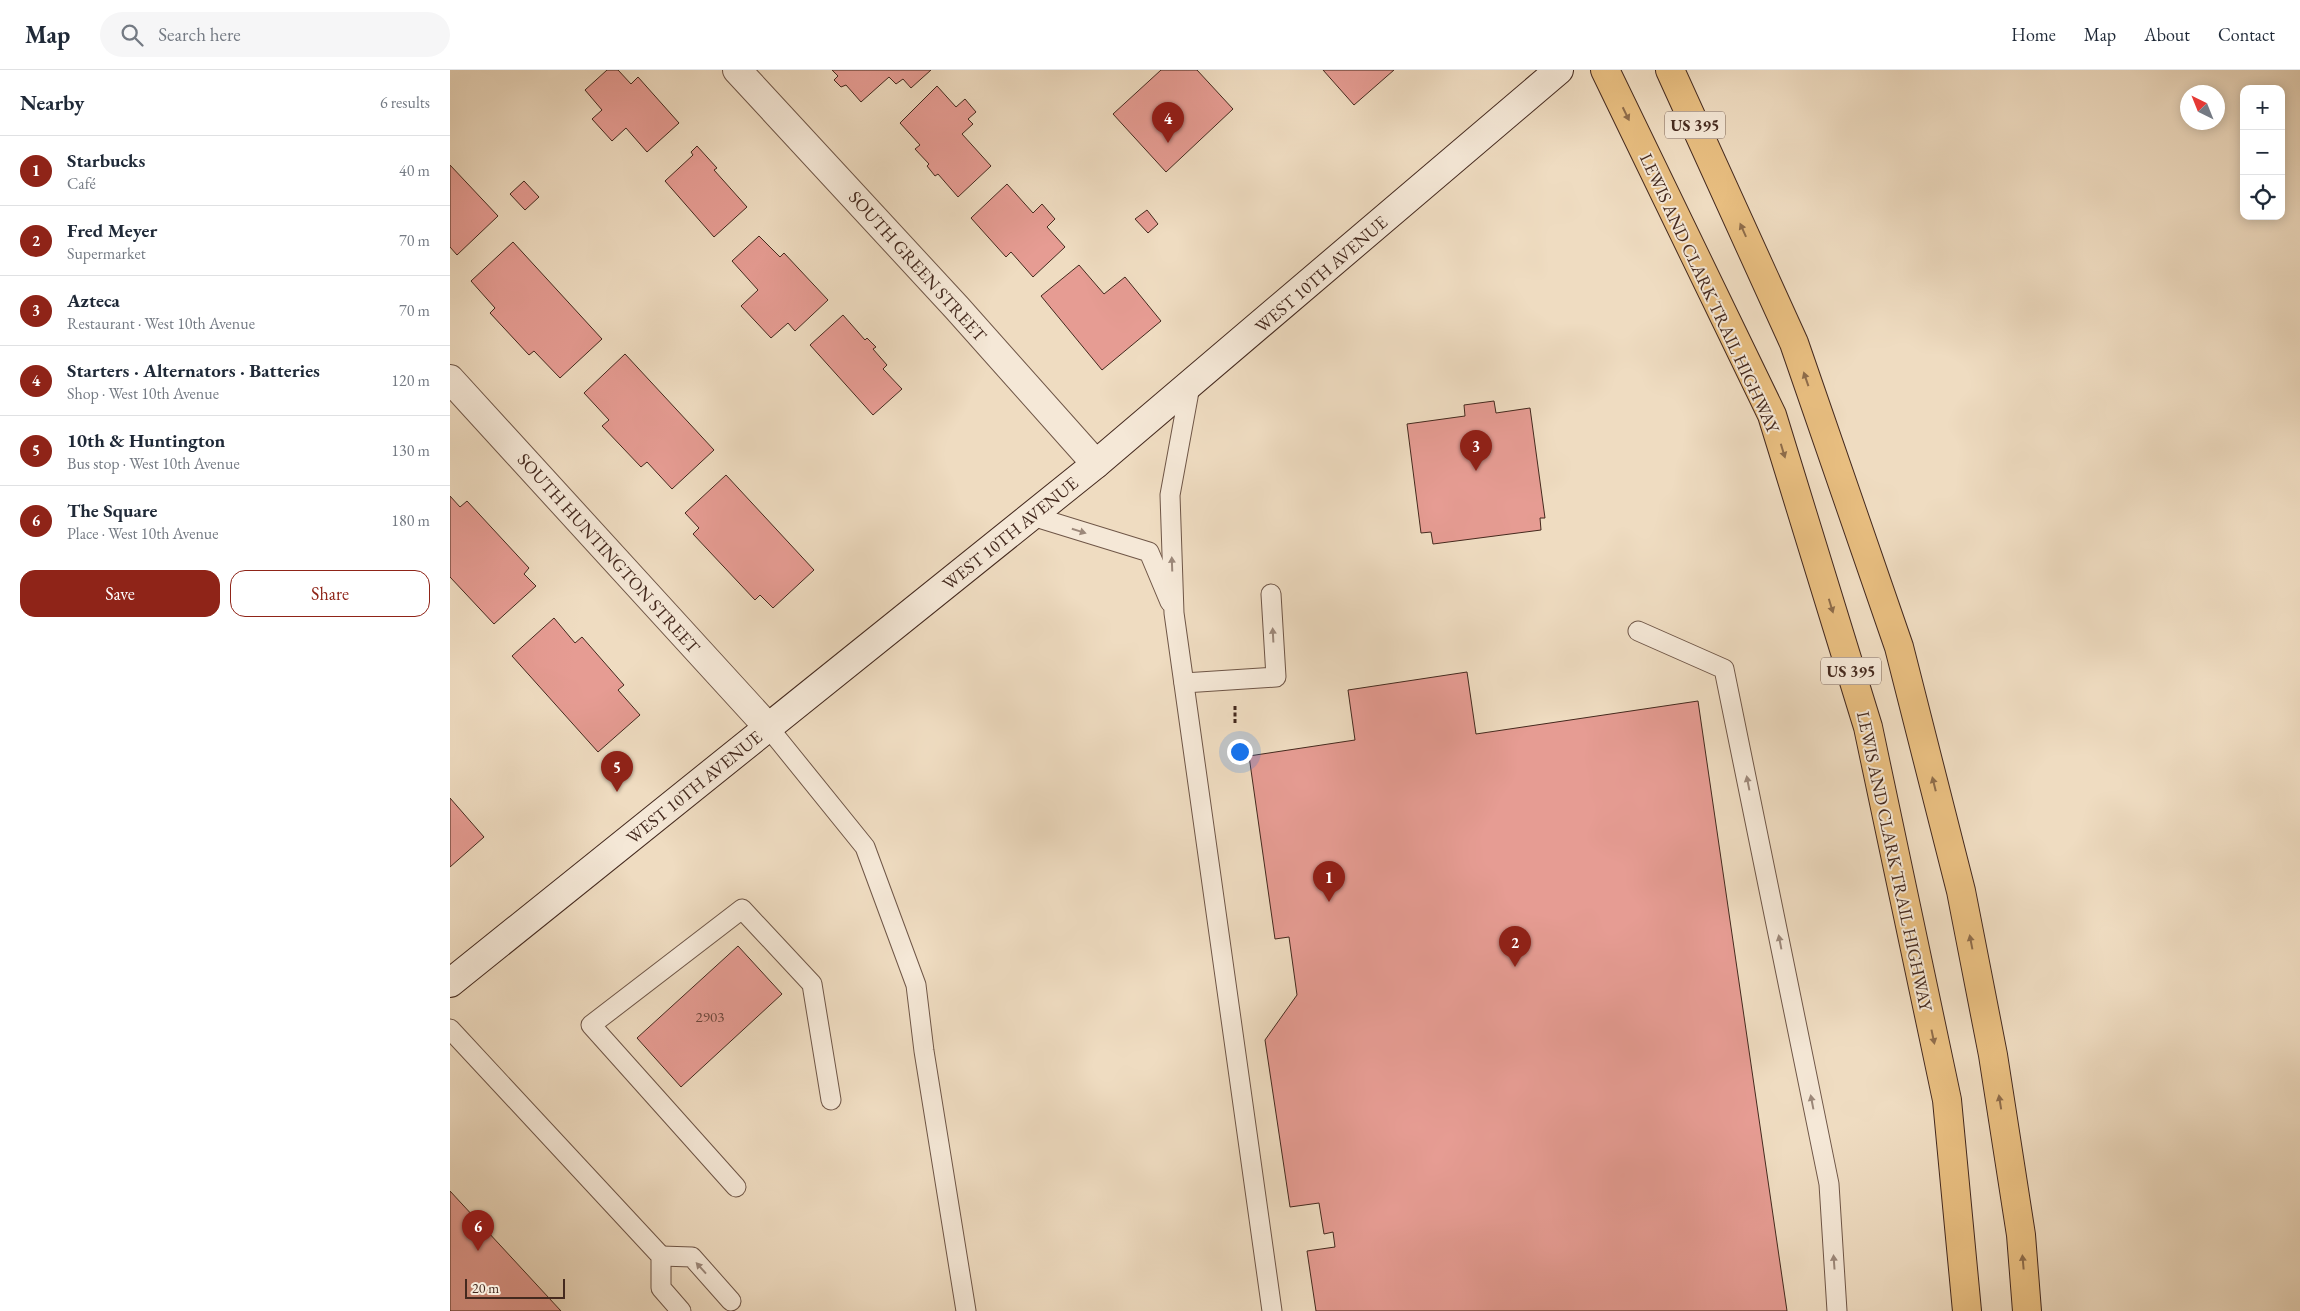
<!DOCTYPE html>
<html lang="en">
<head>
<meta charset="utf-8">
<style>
	:root { --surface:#fff; --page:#f6f6f7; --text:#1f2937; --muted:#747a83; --line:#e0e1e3; --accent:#8f2418 }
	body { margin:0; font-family:"EB Garamond",serif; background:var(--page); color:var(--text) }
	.controls { position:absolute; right:15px; top:15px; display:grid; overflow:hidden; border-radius:10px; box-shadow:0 2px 12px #0003 }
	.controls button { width:45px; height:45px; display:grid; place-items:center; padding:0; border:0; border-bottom:1px solid var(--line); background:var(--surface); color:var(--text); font:25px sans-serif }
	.compass { position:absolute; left:1730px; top:15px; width:45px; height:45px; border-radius:50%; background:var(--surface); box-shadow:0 2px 12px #0003; rotate:317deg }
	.scale { position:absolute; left:15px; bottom:12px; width:100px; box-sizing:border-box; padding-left:5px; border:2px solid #44291e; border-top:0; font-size:14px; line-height:18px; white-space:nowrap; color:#44291e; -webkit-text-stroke:4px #f5e8d7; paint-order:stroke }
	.you { position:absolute; left:789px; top:681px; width:18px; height:18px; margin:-12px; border:4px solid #fff; border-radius:50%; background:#1a73e8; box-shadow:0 0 0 8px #1a73e833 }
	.badge { display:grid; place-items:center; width:32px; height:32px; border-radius:50%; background:var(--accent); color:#fff; font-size:16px; font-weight:700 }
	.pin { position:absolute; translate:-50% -41px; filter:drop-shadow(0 1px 2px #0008) }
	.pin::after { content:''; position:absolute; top:26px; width:18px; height:15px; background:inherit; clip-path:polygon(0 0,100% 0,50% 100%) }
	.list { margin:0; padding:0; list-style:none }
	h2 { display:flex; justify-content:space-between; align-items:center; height:65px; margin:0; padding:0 20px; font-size:21px }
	h2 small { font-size:16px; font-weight:400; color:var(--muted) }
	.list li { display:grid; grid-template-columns:32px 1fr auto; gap:15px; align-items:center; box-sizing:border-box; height:70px; padding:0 20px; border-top:1px solid var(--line) }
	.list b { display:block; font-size:19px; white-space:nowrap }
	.list p { margin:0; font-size:16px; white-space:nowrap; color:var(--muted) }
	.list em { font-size:16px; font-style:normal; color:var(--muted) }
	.actions { display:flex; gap:10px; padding:15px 20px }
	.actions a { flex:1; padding:11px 0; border:1px solid var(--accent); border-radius:15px; text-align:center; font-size:18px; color:var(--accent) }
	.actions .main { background:var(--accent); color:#fff }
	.icon { flex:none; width:28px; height:28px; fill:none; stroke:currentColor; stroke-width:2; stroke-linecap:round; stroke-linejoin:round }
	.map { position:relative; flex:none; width:1850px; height:1241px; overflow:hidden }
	header { display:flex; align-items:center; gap:30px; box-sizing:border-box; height:70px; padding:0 25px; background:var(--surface); border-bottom:1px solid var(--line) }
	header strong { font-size:24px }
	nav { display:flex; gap:28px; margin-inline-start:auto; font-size:18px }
	.search { width:350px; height:45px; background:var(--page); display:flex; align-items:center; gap:12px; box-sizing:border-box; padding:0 18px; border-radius:28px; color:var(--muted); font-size:19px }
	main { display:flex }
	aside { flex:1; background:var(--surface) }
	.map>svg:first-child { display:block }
</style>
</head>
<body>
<header>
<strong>Map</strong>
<div class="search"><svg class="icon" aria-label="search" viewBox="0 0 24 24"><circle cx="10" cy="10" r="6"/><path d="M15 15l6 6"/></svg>Search here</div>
<nav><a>Home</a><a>Map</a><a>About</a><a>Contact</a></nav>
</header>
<main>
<aside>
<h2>Nearby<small>6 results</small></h2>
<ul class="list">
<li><span class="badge">1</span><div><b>Starbucks</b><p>Café</p></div><em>40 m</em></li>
<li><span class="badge">2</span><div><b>Fred Meyer</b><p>Supermarket</p></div><em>70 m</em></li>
<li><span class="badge">3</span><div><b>Azteca</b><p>Restaurant · West 10th Avenue</p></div><em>70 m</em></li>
<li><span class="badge">4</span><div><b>Starters · Alternators · Batteries</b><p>Shop · West 10th Avenue</p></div><em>120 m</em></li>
<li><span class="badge">5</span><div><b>10th &amp; Huntington</b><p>Bus stop · West 10th Avenue</p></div><em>130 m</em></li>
<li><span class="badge">6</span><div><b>The Square</b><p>Place · West 10th Avenue</p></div><em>180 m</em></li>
</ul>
<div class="actions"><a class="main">Save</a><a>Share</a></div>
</aside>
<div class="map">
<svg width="1850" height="1241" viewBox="0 0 1850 1241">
	<rect width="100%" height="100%" fill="#efdcc1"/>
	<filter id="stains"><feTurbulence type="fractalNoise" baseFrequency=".004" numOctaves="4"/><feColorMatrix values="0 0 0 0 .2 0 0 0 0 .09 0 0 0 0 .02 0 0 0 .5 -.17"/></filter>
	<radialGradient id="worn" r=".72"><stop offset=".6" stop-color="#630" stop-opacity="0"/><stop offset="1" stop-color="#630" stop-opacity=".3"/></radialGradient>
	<g fill="#e69c93" stroke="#44291e">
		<polygon points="157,0 168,0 181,14 188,7 229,53 197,82 176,58 162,71 142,49 152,40 135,20"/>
		<polygon points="382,0 481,0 461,18 453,9 446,14 439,7 411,32 396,15 391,17 384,10 388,6"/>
		<polygon points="711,0 747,0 783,39 716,102 663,44"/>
		<polygon points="873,0 944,0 904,35"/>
		<polygon points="487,16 506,37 515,29 526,42 518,49 523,54 512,64 541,96 508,127 488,104 485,106 477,96 479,94 465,79 470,75 450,53"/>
		<polygon points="247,76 267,98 264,100 297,137 264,167 215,111 243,85 241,82"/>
		<polygon points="0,95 48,146 7,185 0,177"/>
		<polygon points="74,111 89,127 75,140 60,124"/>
		<polygon points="557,114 583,143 592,134 605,149 597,157 615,177 583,207 561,182 556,187 521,148"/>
		<polygon points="697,140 708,154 698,163 685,149"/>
		<polygon points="309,166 330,187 334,183 378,230 345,261 338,253 321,268 291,236 308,220 282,191"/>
		<polygon points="63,172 152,269 110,308 84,281 79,285 40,243 45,238 21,211"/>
		<polygon points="629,195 654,224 675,207 711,251 652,300 591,226"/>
		<polygon points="393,245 415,270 417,268 426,277 423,279 437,295 433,299 452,319 423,345 360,275"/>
		<polygon points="175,284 264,380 222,419 197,392 191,397 152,356 159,350 134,323"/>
		<polygon points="1044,331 1046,343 1080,338 1095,448 1090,448 1091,460 983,474 981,462 971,463 957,354 1015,346 1014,335"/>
		<polygon points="276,405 364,500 323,538 310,525 305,530 243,464 249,458 235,443"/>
		<polygon points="0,426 10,437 17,431 79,498 74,504 86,516 44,554 0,507"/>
		<polygon points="104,548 125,573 132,567 174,615 168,620 190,645 148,682 62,586"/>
		<polygon points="1017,602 1026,664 1248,631 1337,1241 866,1241 857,1181 885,1177 883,1162 874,1164 869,1133 840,1137 815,970 847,925 839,867 825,869 799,686 905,670 898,620"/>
		<polygon points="0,728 34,767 0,797"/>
		<polygon points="288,876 332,924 231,1017 187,968"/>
		<polygon points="0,1121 111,1241 0,1241"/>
	</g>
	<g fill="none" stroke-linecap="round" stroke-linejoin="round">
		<g stroke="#6f5647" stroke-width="21">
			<g id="lane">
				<polyline points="740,316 720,425 724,543 822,1241"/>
				<polyline points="582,446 699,482 720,532"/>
				<polyline points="1188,561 1274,599 1379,1114 1387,1241"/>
				<polyline points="734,613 826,607 821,524"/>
				<polyline points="318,657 415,777 466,915 474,981 516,1241"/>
				<polyline points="0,959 211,1186 211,1218 231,1241"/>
				<polyline points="286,1117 141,955 292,839 362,914 381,1030"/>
				<polyline points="211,1186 242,1187 281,1231"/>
			</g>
		</g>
		<g stroke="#6f5647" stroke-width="30">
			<g id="street">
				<polyline points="287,0 507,238 646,394"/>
				<polyline points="0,309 318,657"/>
			</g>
		</g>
		<g stroke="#44291e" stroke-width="30">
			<polyline id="secondary" points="0,913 646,394 1109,0"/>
		</g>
		<g stroke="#44291e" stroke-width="30">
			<g id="highway">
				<polyline points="1155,0 1322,345 1418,657 1497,1030 1517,1241"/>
				<polyline points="1220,0 1344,273 1449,577 1511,821 1543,985 1571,1165 1577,1241"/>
			</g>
		</g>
		<polyline stroke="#44291e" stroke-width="3" stroke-dasharray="4 2.5" stroke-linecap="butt" points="785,636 785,653"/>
		<use href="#lane" stroke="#f5e8d7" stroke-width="19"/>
		<use href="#street" stroke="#f5e8d7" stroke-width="28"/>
		<use href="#secondary" stroke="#f5e8d7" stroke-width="28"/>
		<use href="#highway" stroke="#e8be80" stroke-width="28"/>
	</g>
	<defs><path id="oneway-solid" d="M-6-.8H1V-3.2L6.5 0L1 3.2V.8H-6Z" transform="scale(1.25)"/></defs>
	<g fill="#8e6c4a">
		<use href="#oneway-solid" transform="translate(1176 44) rotate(64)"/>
		<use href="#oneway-solid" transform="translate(1293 160) rotate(-114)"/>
		<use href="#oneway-solid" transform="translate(1356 309) rotate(-109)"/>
		<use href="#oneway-solid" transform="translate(1333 381) rotate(73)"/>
		<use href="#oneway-solid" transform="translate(1381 536) rotate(73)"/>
		<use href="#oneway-solid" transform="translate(1484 714) rotate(-104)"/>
		<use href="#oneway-solid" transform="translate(1521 872) rotate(-101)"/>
		<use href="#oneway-solid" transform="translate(1483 967) rotate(78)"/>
		<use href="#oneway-solid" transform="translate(1550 1032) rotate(-99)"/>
		<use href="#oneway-solid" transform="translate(1573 1192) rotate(-95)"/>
	</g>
	<g fill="#9c887a">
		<use href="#oneway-solid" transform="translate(629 461) rotate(17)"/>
		<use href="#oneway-solid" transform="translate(722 494) rotate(-92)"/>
		<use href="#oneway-solid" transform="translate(823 565) rotate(-93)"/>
		<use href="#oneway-solid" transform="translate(1298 713) rotate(-101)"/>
		<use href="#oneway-solid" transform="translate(1330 872) rotate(-101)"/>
		<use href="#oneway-solid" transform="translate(1362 1032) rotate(-101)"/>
		<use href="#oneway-solid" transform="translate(1384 1192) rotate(-94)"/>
		<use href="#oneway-solid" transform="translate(251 1198) rotate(-132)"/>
	</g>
	<g text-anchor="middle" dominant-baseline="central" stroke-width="4" stroke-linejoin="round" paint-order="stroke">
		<g font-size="15" fill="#6c463b">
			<text x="260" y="946">2903</text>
		</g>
		<g fill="#f5e8d7" stroke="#796256" stroke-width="1">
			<rect x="1215" y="41.5" width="60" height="27" rx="4"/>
			<rect x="1371" y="587.5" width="60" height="27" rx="4"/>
		</g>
		<g font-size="16" font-weight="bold" fill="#44291e">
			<text x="1245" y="55">US 395</text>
			<text x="1401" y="601">US 395</text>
		</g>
		<g font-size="18" fill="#44291e" stroke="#f5e8d7">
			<text transform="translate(468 196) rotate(48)">SOUTH GREEN STREET</text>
			<text transform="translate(871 204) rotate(-41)">WEST 10TH AVENUE</text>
			<text transform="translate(1260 223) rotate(65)">LEWIS AND CLARK TRAIL HIGHWAY</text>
			<text transform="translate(560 463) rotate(-39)">WEST 10TH AVENUE</text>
			<text transform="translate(159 483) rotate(48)">SOUTH HUNTINGTON STREET</text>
			<text transform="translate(244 717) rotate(-39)">WEST 10TH AVENUE</text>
			<text transform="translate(1445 791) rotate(78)">LEWIS AND CLARK TRAIL HIGHWAY</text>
		</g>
	</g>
	<rect width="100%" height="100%" filter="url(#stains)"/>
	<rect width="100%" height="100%" fill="url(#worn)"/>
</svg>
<div class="controls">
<button>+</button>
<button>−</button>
<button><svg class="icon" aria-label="locate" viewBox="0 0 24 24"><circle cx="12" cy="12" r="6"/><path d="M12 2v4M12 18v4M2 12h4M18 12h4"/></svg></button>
</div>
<svg class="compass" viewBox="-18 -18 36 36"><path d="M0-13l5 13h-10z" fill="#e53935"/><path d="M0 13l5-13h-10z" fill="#747a83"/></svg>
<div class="scale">20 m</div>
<div class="you"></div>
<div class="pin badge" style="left:879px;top:832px">1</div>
<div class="pin badge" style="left:1065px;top:897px">2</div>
<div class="pin badge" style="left:1026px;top:401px">3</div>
<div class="pin badge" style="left:718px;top:73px">4</div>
<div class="pin badge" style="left:167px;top:722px">5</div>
<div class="pin badge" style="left:28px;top:1181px">6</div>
</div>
</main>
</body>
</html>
